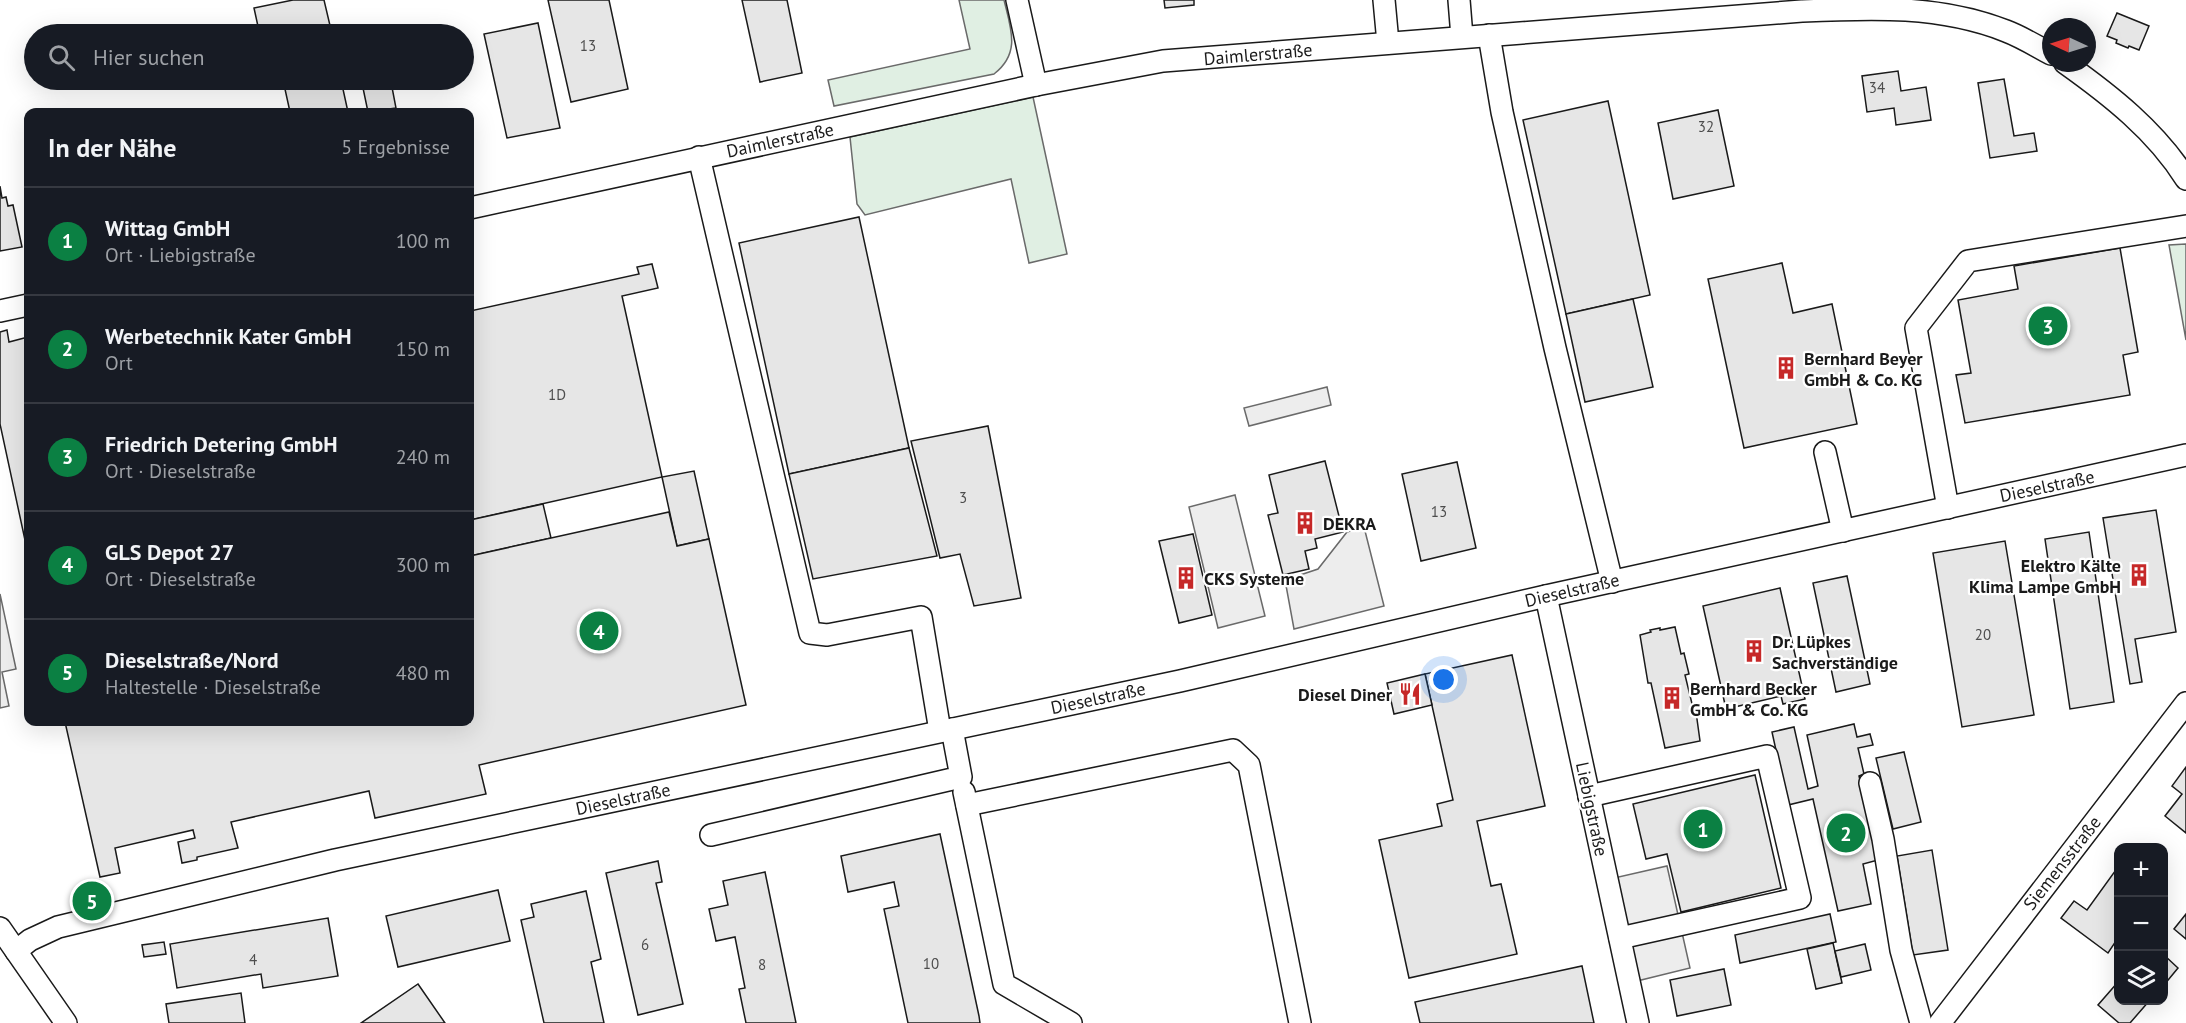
<!DOCTYPE html>
<html lang="de">
<head>
<meta charset="utf-8">
<style>
	:root { --surface:#171b24; --page:#242831; --text:#f1f3f6; --muted:#9ea1a6; --line:#363941; --accent:#0b8043 }
	body { margin:0; font-family:"PT Sans",sans-serif; background:var(--page); color:var(--text) }
	.controls { position:absolute; right:18px; bottom:18px; display:grid; overflow:hidden; border-radius:12px; box-shadow:0 6px 24px #0002 }
	.controls button { width:54px; height:54px; display:grid; place-items:center; padding:0; border:0; border-bottom:2px solid var(--line); background:var(--surface); color:var(--text); font:30px sans-serif }
	.compass { position:absolute; left:2042px; top:18px; width:54px; height:54px; border-radius:50%; background:var(--surface); box-shadow:0 6px 24px #0002; rotate:274deg }
	.you { position:absolute; left:1444px; top:680px; width:21px; height:21px; margin:-15px; border:4px solid #fff; border-radius:50%; background:#1a73e8; box-shadow:0 0 0 9px #1a73e833 }
	.badge { display:grid; place-items:center; width:39px; height:39px; border-radius:50%; background:var(--accent); color:#fff; font-size:20px; font-weight:700 }
	.pin { position:absolute; translate:-50% -50%; border:3px solid #fff; box-shadow:0 2px 6px #0006 }
	.list { margin:0; padding:0; list-style:none }
	h2 { display:flex; justify-content:space-between; align-items:center; height:78px; margin:0; padding:0 24px; font-size:26px }
	h2 small { font-size:20px; font-weight:400; color:var(--muted) }
	.list li { display:grid; grid-template-columns:39px 1fr auto; gap:18px; align-items:center; box-sizing:border-box; height:108px; padding:0 24px; border-top:2px solid var(--line) }
	.list b { display:block; font-size:22px; white-space:nowrap }
	.list p { margin:0; font-size:20px; white-space:nowrap; color:var(--muted) }
	.list em { font-size:20px; font-style:normal; color:var(--muted) }
	.icon { flex:none; width:33px; height:33px; fill:none; stroke:currentColor; stroke-width:2; stroke-linecap:round; stroke-linejoin:round }
	.map { position:relative; flex:none; width:2186px; height:1023px; overflow:hidden }
	.search { position:absolute; background:var(--surface); box-shadow:0 6px 24px #0002; left:24px; top:24px; width:450px; height:66px; display:flex; align-items:center; gap:15px; box-sizing:border-box; padding:0 21px; border-radius:33px; color:var(--muted); font-size:22px }
	.panel { position:absolute; background:var(--surface); box-shadow:0 6px 24px #0002; left:24px; top:108px; width:450px; height:618px; border-radius:12px }
	.map>svg:first-child { display:block }
</style>
</head>
<body>
<div class="map">
<svg width="2186" height="1023" viewBox="0 0 2186 1023">
	<rect width="100%" height="100%" fill="#fff"/>
	<g fill="#e0efe3" stroke="#6a6a6a" stroke-width="1.5">
		<path d="M959 0H1004C1011 29 1021 53 994 74L834 106 828 80 970 49Z"/>
		<polygon points="1033,97 1067,254 1029,263 1011,179 865,215 857,204 850,137"/>
		<polygon points="2186,244 2186,340 2169,245"/>
	</g>
	<g fill="#ededed" stroke="#6a6a6a" stroke-width="1.5">
		<polygon points="1327,387 1331,405 1249,426 1244,408"/>
		<polygon points="1235,495 1265,616 1218,628 1189,507"/>
		<polygon points="1364,527 1384,606 1294,629 1285,580 1318,569 1347,532"/>
		<polygon points="0,594 16,669 2,672 9,706 0,708"/>
		<polygon points="1667,866 1690,968 1637,981 1614,878"/>
	</g>
	<g fill="#e6e6e6" stroke="#1a1a1a" stroke-width="1.5">
		<polygon points="293,0 324,0 332,34 273,34 272,28 259,31 254,8"/>
		<polygon points="548,0 609,0 628,89 571,102"/>
		<polygon points="742,0 787,0 802,73 760,82"/>
		<polygon points="1164,0 1194,0 1194,5 1165,8"/>
		<polygon points="2117,13 2149,26 2139,50 2129,46 2128,48 2116,43 2117,40 2107,36"/>
		<polygon points="538,23 560,128 507,138 484,34"/>
		<polygon points="1898,71 1901,91 1926,87 1931,120 1896,125 1894,108 1867,112 1862,76"/>
		<polygon points="2004,79 2014,136 2034,133 2037,151 1990,158 1978,83"/>
		<polygon points="283,80 341,80 348,112 290,112"/>
		<polygon points="391,82 396,108 368,112 363,88"/>
		<polygon points="1608,101 1650,295 1566,314 1523,120"/>
		<polygon points="1718,110 1734,186 1673,199 1658,123"/>
		<polygon points="0,186 2,198 6,197 8,206 13,205 22,247 0,251"/>
		<polygon points="859,217 909,448 789,474 739,243"/>
		<polygon points="2120,248 2138,352 2123,355 2130,395 1965,423 1956,375 1971,373 1958,300 2018,289 2014,266"/>
		<polygon points="1782,263 1793,313 1832,304 1857,424 1744,448 1708,279"/>
		<polygon points="652,264 658,288 622,296 662,477 470,520 470,311 639,274 637,267"/>
		<polygon points="1633,299 1653,387 1585,402 1566,314"/>
		<polygon points="7,330 9,342 28,337 28,554 0,424 0,332"/>
		<polygon points="988,426 1021,598 974,606 960,554 940,558 911,441"/>
		<polygon points="909,448 937,556 813,579 789,474"/>
		<polygon points="1325,461 1343,532 1315,539 1317,548 1305,551 1309,569 1283,575 1268,515 1278,513 1269,475"/>
		<polygon points="1457,462 1476,548 1421,561 1402,474"/>
		<polygon points="694,471 709,539 677,546 662,477"/>
		<polygon points="543,504 551,538 470,556 470,520"/>
		<polygon points="2156,510 2176,632 2135,639 2142,682 2130,684 2103,518"/>
		<polygon points="669,512 677,546 709,539 746,705 479,765 486,794 375,818 369,791 231,822 238,848 197,857 197,860 182,863 178,842 195,838 193,830 115,848 120,873 100,877 65,722 470,722 470,556"/>
		<polygon points="2089,532 2114,702 2070,709 2045,539"/>
		<polygon points="1193,534 1212,615 1179,623 1159,541"/>
		<polygon points="2005,541 2034,715 1962,727 1933,553"/>
		<polygon points="1847,576 1870,684 1836,692 1813,583"/>
		<polygon points="1780,588 1805,699 1783,704 1781,696 1726,709 1703,606"/>
		<polygon points="1675,627 1681,654 1684,653 1689,674 1685,675 1694,712 1696,712 1700,741 1665,748 1651,683 1648,683 1640,635 1651,632 1650,630 1660,628 1660,630"/>
		<polygon points="1512,655 1545,806 1477,821 1491,886 1501,884 1517,954 1409,978 1379,840 1442,826 1437,804 1453,800 1425,674"/>
		<polygon points="1425,674 1432,705 1394,714 1387,683"/>
		<polygon points="1854,724 1857,737 1870,734 1873,745 1858,748 1864,774 1859,776 1878,860 1863,864 1871,904 1838,911 1813,799 1788,805 1772,732 1794,727 1808,789 1818,786 1807,735"/>
		<polygon points="1904,752 1921,822 1893,829 1876,758"/>
		<polygon points="2186,767 2186,833 2165,816 2182,794 2172,786"/>
		<polygon points="1755,775 1781,888 1681,912 1667,854 1646,859 1633,804"/>
		<polygon points="940,834 979,1016 980,1023 908,1023 884,909 899,906 894,882 848,892 841,856"/>
		<polygon points="1932,850 1948,950 1913,955 1897,856"/>
		<polygon points="658,861 662,882 656,883 683,1004 638,1015 606,873"/>
		<polygon points="2118,867 2118,938 2108,953 2061,918 2074,901 2087,910"/>
		<polygon points="765,872 796,1023 746,1023 739,989 745,988 735,937 716,941 709,909 728,905 723,881"/>
		<polygon points="498,890 510,941 398,967 386,916"/>
		<polygon points="586,891 601,959 591,962 604,1023 544,1023 521,920 534,917 531,904"/>
		<polygon points="1830,914 1836,942 1740,963 1735,935"/>
		<polygon points="2186,914 2186,939 2174,929"/>
		<polygon points="328,918 338,976 263,988 261,974 177,988 170,944"/>
		<polygon points="164,942 166,954 144,957 142,945"/>
		<polygon points="1833,943 1842,983 1816,989 1807,949"/>
		<polygon points="1865,944 1871,970 1841,977 1835,951"/>
		<polygon points="2164,955 2178,968 2164,985"/>
		<polygon points="1582,966 1594,1023 1420,1023 1415,1002"/>
		<polygon points="1724,969 1731,1005 1677,1016 1670,980"/>
		<polygon points="2118,982 2118,1000 2150,1000 2130,1023 2119,1023 2098,1005"/>
		<polygon points="418,984 445,1023 361,1023"/>
		<polygon points="241,993 245,1023 169,1023 166,1004"/>
	</g>
	<g fill="none" stroke-linecap="round" stroke-linejoin="round">
		<g stroke="#1a1a1a" stroke-width="24">
			<g id="minor">
				<polyline points="1017,0 1036,85"/>
				<polyline points="1384,0 1388,43"/>
				<polyline points="1459,0 1462,37"/>
				<polyline points="1489,35 1502,112 1555,348 1612,582"/>
				<path d="M2065 63C2110 95 2156 131 2186 179"/>
				<polyline points="699,157 810,633 827,635 921,617 940,731"/>
				<path d="M470 208 1036 85 1163 61 1802 11C1872 8 1940 5 2006 31 2022 37 2036 46 2051 54"/>
				<polyline points="0,311 28,305"/>
				<polyline points="1825,452 1843,531"/>
				<polyline points="1948,508 1916,328 1968,261 2186,226"/>
				<polyline points="1546,596 1638,1023"/>
				<polyline points="1870,783 1883,839 1901,950 1921,1023"/>
				<polyline points="964,792 1004,984 1071,1023"/>
				<polyline points="1589,796 1767,756 1800,898 1620,938"/>
				<polyline points="967,805 1233,750 1249,765 1300,1023"/>
				<polyline points="711,835 961,777 952,729"/>
				<polyline points="0,928 66,1023"/>
				<polyline points="16,951 30,940 58,927 335,860 1180,681 1546,596 2186,455"/>
				<polyline points="1940,1023 2186,703"/>
			</g>
		</g>
		<use href="#minor" stroke="#fff" stroke-width="21"/>
	</g>
	<defs>
		<g id="building-bare" transform="scale(1.8)"><path d="M-4-6H4V6H1V3H-1V6H-4ZM-2.5-4.3h1.7v1.8h-1.7ZM.8-4.3h1.7v1.8H.8ZM-2.5-1h1.7V.8h-1.7ZM.8-1h1.7V.8H.8Z" fill="#c62828" stroke="#fff" stroke-width="2.5" paint-order="stroke"/></g>
		<g id="restaurant-bare" transform="scale(1.8)"><path d="M-5-6h1v4h1v-4h1v4h1v-4h1v5L-1.5 .5V6h-2V.5L-5-1ZM5-6V6H3V1.5H1.5Q1.5-4 5-6Z" fill="#c62828" stroke="#fff" stroke-width="2.5" paint-order="stroke"/></g>
	</defs>
	<g fill-rule="evenodd">
		<use href="#building-bare" x="1786" y="368"/>
		<use href="#building-bare" x="1305" y="523"/>
		<use href="#building-bare" x="2139" y="575"/>
		<use href="#building-bare" x="1186" y="578"/>
		<use href="#building-bare" x="1754" y="651"/>
		<use href="#restaurant-bare" x="1410" y="694"/>
		<use href="#building-bare" x="1672" y="698"/>
	</g>
	<g text-anchor="middle" dominant-baseline="central" stroke-width="4.5" stroke-linejoin="round" paint-order="stroke">
		<g font-size="15" fill="#4d4d4d">
			<text x="588" y="45">13</text>
			<text x="1877" y="87">34</text>
			<text x="1706" y="126">32</text>
			<text x="557" y="394">1D</text>
			<text x="963" y="497">3</text>
			<text x="1439" y="511">13</text>
			<text x="1983" y="634">20</text>
			<text x="645" y="944">6</text>
			<text x="253" y="959">4</text>
			<text x="931" y="963">10</text>
			<text x="762" y="964">8</text>
		</g>
		<g font-size="18" fill="#1a1a1a" stroke="#fff">
			<text transform="translate(1258 54) rotate(-5)">Daimlerstraße</text>
			<text transform="translate(780 140) rotate(-12)">Daimlerstraße</text>
			<text transform="translate(2047 486) rotate(-12)">Dieselstraße</text>
			<text transform="translate(1572 590) rotate(-13)">Dieselstraße</text>
			<text transform="translate(1098 698) rotate(-12)">Dieselstraße</text>
			<text transform="translate(623 799) rotate(-12)">Dieselstraße</text>
			<text transform="translate(1592 809) rotate(78)">Liebigstraße</text>
			<text transform="translate(2062 863) rotate(-52)">Siemensstraße</text>
		</g>
		<g font-size="18" font-weight="bold" fill="#1a1a1a" stroke="#fff" text-anchor="start">
			<text x="1804" y="358">Bernhard Beyer<tspan x="1804" dy="21">GmbH &amp; Co. KG</tspan></text>
			<text x="1323" y="523">DEKRA</text>
			<text x="2121" y="565" text-anchor="end">Elektro Kälte<tspan x="2121" dy="21">Klima Lampe GmbH</tspan></text>
			<text x="1204" y="578">CKS Systeme</text>
			<text x="1772" y="641">Dr. Lüpkes<tspan x="1772" dy="21">Sachverständige</tspan></text>
			<text x="1690" y="688">Bernhard Becker<tspan x="1690" dy="21">GmbH &amp; Co. KG</tspan></text>
			<text x="1392" y="694" text-anchor="end">Diesel Diner</text>
		</g>
	</g>
</svg>
<div class="controls">
<button>+</button>
<button>−</button>
<button><svg class="icon" aria-label="layers" viewBox="0 0 24 24"><path d="M12 4l9 5-9 5-9-5zM3 14l9 5 9-5"/></svg></button>
</div>
<svg class="compass" viewBox="-18 -18 36 36"><path d="M0-13l5 13h-10z" fill="#e53935"/><path d="M0 13l5-13h-10z" fill="#9ea1a6"/></svg>
<div class="you"></div>
<div class="pin badge" style="left:1703px;top:829px">1</div>
<div class="pin badge" style="left:1846px;top:833px">2</div>
<div class="pin badge" style="left:2048px;top:326px">3</div>
<div class="pin badge" style="left:599px;top:631px">4</div>
<div class="pin badge" style="left:92px;top:901px">5</div>
<div class="search"><svg class="icon" aria-label="search" viewBox="0 0 24 24"><circle cx="10" cy="10" r="6"/><path d="M15 15l6 6"/></svg>Hier suchen</div>
<section class="panel">
<h2>In der Nähe<small>5 Ergebnisse</small></h2>
<ul class="list">
<li><span class="badge">1</span><div><b>Wittag GmbH</b><p>Ort · Liebigstraße</p></div><em>100 m</em></li>
<li><span class="badge">2</span><div><b>Werbetechnik Kater GmbH</b><p>Ort</p></div><em>150 m</em></li>
<li><span class="badge">3</span><div><b>Friedrich Detering GmbH</b><p>Ort · Dieselstraße</p></div><em>240 m</em></li>
<li><span class="badge">4</span><div><b>GLS Depot 27</b><p>Ort · Dieselstraße</p></div><em>300 m</em></li>
<li><span class="badge">5</span><div><b>Dieselstraße/Nord</b><p>Haltestelle · Dieselstraße</p></div><em>480 m</em></li>
</ul>
</section>
</div>
</body>
</html>
